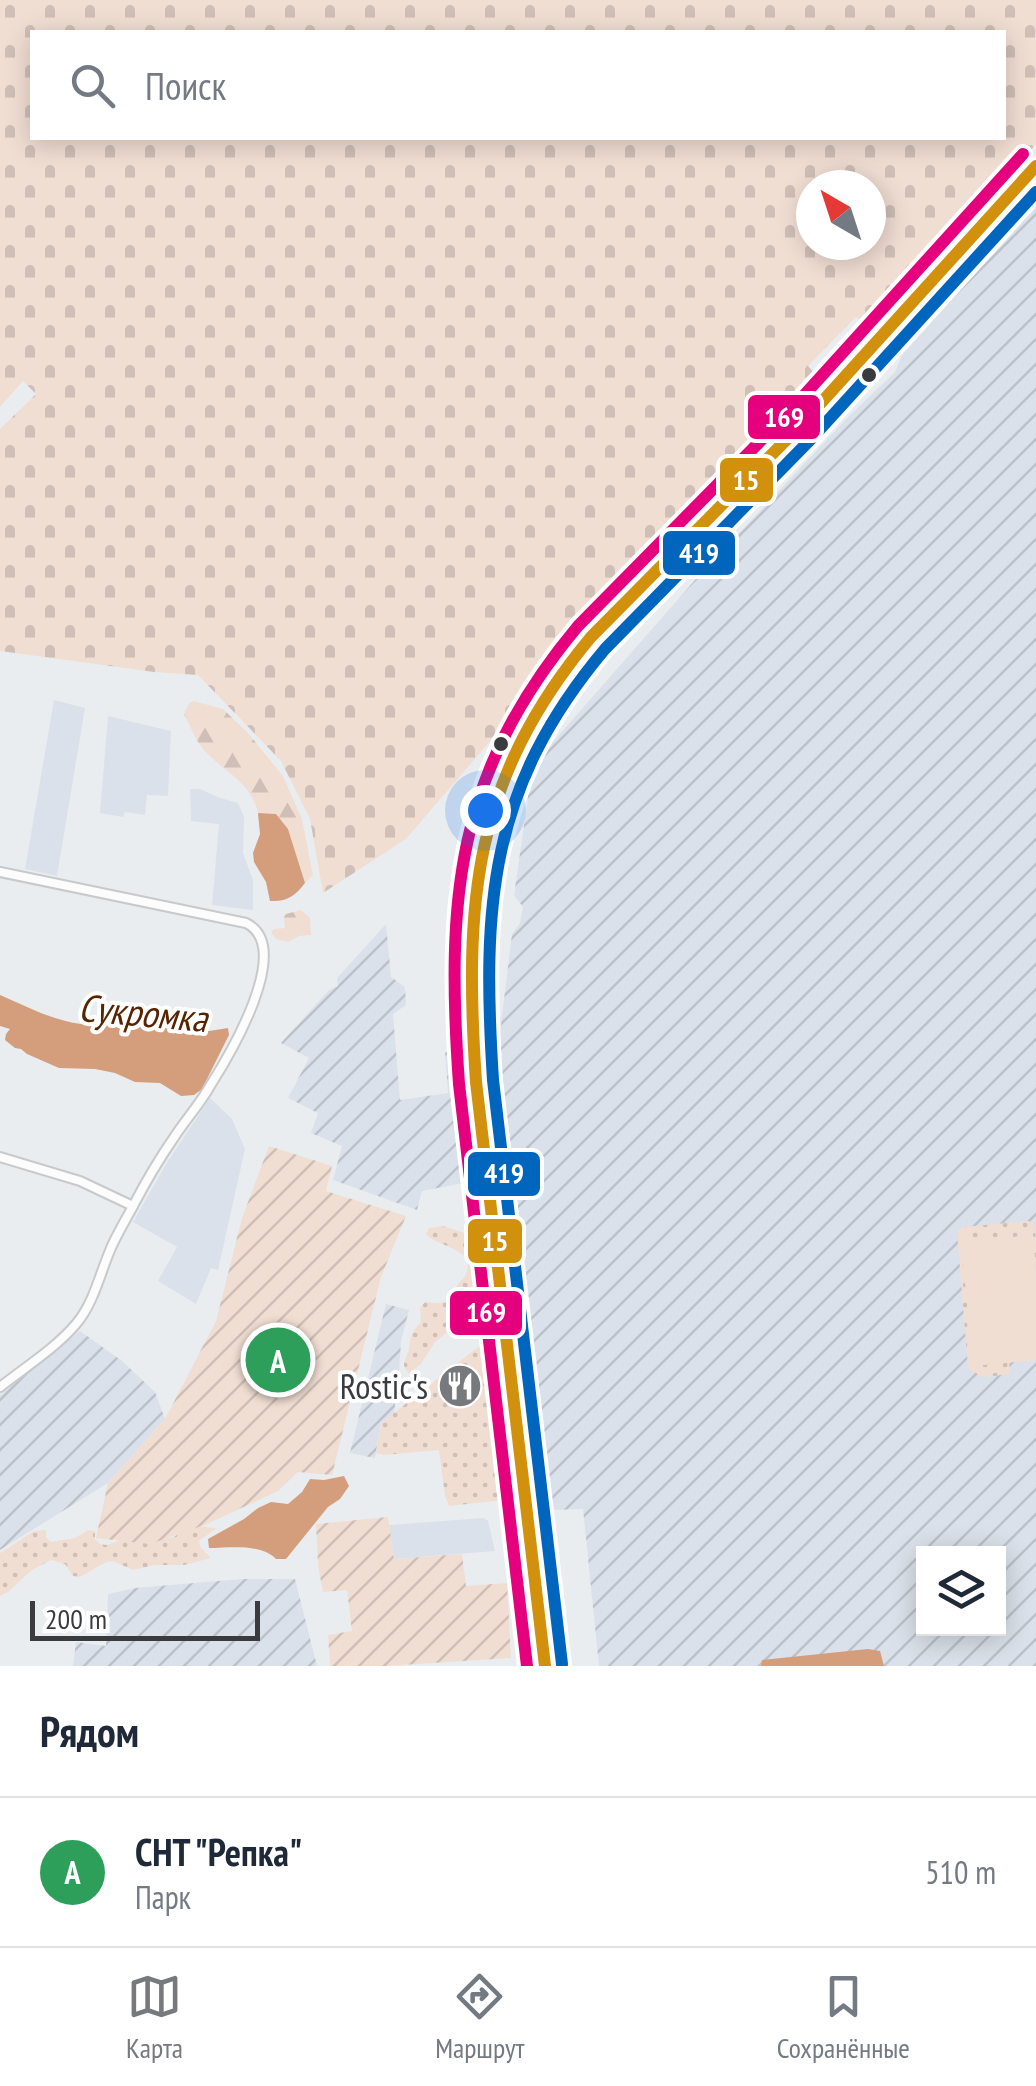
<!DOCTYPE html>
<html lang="ru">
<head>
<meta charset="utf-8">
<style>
	:root { --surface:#fff; --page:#f2f2f3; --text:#1f2937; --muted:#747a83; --line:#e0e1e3; --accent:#78797c }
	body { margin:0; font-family:"PT Sans Narrow",sans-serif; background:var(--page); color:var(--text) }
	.controls { position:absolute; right:30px; bottom:30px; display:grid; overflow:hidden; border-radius:0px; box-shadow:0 5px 25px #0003 }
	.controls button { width:90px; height:90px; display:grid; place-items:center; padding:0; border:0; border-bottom:2px solid var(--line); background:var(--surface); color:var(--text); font:50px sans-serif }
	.compass { position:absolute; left:796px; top:170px; width:90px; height:90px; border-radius:50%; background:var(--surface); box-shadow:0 5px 25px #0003; rotate:321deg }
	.scale { position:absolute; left:30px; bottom:25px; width:230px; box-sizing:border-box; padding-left:10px; border:5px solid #3a3b3e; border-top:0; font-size:28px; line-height:35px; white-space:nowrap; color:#3a3b3e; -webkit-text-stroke:8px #fff; paint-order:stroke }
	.you { position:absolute; left:485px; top:810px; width:35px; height:35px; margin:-25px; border:8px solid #fff; border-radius:50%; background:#1a73e8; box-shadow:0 0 0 15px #1a73e833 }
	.badge { display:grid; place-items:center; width:65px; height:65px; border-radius:50%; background:var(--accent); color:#fff; font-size:32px; font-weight:700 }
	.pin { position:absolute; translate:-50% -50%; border:5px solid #fff; box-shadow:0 2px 10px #0006 }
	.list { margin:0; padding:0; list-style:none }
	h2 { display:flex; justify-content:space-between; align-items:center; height:130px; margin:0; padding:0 40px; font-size:42px }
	h2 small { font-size:32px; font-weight:400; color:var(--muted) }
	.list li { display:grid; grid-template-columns:65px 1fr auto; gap:30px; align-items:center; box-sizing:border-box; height:150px; padding:0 40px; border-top:2px solid var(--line) }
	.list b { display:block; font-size:38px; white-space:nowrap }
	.list p { margin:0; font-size:32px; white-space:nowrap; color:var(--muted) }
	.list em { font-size:32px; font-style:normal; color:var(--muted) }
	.icon { flex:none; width:55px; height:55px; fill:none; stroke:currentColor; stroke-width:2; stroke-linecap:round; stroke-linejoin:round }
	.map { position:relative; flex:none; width:1036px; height:1666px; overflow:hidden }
	.search { position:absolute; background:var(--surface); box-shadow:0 5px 25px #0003; left:30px; right:30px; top:30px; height:110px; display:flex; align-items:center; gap:25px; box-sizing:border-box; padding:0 35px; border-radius:0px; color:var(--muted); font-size:38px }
	.sheet { height:280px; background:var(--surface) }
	nav { display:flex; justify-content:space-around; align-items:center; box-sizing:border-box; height:140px; border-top:2px solid var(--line); background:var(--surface); font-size:28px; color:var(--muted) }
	nav a { display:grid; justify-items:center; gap:5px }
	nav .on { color:var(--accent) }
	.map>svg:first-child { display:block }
</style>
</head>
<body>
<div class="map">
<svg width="1036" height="1666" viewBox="0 0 1036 1666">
	<defs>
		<pattern id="industrial-furrows" width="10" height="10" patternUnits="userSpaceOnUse" patternTransform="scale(2.5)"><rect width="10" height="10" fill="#dbe1ea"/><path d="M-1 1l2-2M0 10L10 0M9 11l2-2" fill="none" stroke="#bdc2ca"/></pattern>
		<pattern id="grass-dots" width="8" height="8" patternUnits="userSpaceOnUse" patternTransform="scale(2.5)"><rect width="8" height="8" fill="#f1ded3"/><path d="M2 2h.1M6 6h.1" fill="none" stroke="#cfbfb6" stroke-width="1.8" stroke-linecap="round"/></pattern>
		<pattern id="forest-firs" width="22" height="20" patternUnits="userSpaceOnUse" patternTransform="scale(2.5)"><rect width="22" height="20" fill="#f1ded3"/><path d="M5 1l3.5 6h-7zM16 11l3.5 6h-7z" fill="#cfbfb6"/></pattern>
		<pattern id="cemetery-stones" width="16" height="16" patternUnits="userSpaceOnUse" patternTransform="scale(2.5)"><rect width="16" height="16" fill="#f1ded3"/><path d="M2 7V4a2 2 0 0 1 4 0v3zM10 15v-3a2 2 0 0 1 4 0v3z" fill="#cfbfb6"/></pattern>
		<pattern id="garden-furrows" width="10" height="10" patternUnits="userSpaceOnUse" patternTransform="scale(2.5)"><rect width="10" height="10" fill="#f1ded3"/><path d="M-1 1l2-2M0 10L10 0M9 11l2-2" fill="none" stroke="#cfbfb6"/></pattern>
	</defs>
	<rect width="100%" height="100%" fill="#eaedf0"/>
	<g fill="#dbe1ea">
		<polygon points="54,700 85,708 57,876 25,869"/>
		<polygon points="108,716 171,731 168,796 147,795 145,815 125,812 123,817 100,813"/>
		<polygon points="190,789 200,789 220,798 238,803 244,817 243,853 253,880 253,910 212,905 219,824 191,821"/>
		<polygon points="210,1098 232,1119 245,1149 218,1270 211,1268 196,1304 158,1281 177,1247 133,1222 168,1161"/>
		<polygon points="484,1518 488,1521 495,1551 394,1559 389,1525"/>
	</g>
	<g fill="url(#industrial-furrows)" fill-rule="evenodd">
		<path d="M1036 207V1666H599L583 1509 552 1510 502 1078 499 1041 512 934 520 923 523 907 514 895 530 783 544 752 695 580 849 416 895 372 902 355ZM924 1554H998V1628H924Z"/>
		<polygon points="386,924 391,977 405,987 406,1005 393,1014 400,1100 448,1093 445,1052 459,1050 474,1181 422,1191 417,1210 333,1180 342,1146 311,1133 318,1113 288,1098 309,1058 281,1043 329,990 338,986 337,978"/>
		<polygon points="386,1304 409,1310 401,1341 399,1374 394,1413 381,1423 375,1458 350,1453"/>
		<polygon points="80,1331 122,1361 155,1392 165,1419 108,1483 0,1550 0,1395"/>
		<polygon points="242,1579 295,1579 317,1666 73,1666 76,1642 106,1646 108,1594 135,1588"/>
	</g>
	<g fill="url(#grass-dots)">
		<path d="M1028 1221 1033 1223 1036 1239V1270L1032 1235 962 1243 973 1365 1009 1362 1010 1372 1008 1374C993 1376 977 1381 968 1367L957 1232 963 1227Z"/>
		<path d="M443 1226 477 1237C486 1257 479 1264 478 1284 478 1295 488 1325 491 1339L484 1338C476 1328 480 1315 473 1303L467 1301 454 1327 435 1342 421 1364 409 1374C401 1363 404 1363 408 1352 409 1351 410 1337 411 1336 413 1331 417 1327 421 1322L420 1308 425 1302C446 1304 446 1304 456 1287 461 1279 462 1282 466 1274 477 1248 436 1247 426 1234L429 1228Z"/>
		<polygon points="478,1347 496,1350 515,1488 511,1496 504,1500 449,1506 445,1496 439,1450 384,1455 376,1453 381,1423"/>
		<polygon points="194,1526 217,1528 199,1541 201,1548 211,1558 184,1565 155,1565 133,1570 113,1561 106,1562 80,1577 73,1576 65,1564 51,1560 32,1570 8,1592 0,1596 0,1553 34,1531 46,1530 46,1537 51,1542 75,1538 88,1530 95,1531 95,1539 100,1544 107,1545 129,1537 168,1538 174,1537 187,1527"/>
	</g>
	<g fill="url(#forest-firs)">
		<path d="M194 701 223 709 248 733 283 776 302 819 313 875 305 883 288 829 276 814 258 813C250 780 224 773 203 749 195 740 190 725 184 714L189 703Z"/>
		<polygon points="301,910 310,918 311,935 299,936 288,942 276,939 271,932 274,929 285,928 284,917 286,914"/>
	</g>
	<path fill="url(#cemetery-stones)" fill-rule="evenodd" d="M0 0H1036V144L870 328 856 317 808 366 816 375 727 463 635 560 638 572 630 585 570 645 529 696 406 839 323 893 310 819 281 761 198 675 154 672 0 651V429L36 394 23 381 0 407ZM1004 32V138H32V32ZM811 185H871V245H811Z"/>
	<polygon fill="#f1ded3" points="1033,1235 1036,1270 1036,1360 973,1366 961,1242"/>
	<g fill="url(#garden-furrows)">
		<polygon points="269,1146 332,1166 326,1191 406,1216 381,1277 332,1475 298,1472 278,1491 207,1524 150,1544 96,1538 108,1483 165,1419 216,1321 242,1218"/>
		<polygon points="388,1517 394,1559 462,1554 466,1586 507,1583 511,1658 387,1666 330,1666 328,1635 352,1631 347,1590 323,1592 318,1566 316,1524"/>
	</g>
	<g fill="#d49d7c">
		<path d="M258 813 276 814 288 829 305 883C295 896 287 902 270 901L266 882 254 862 253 853 260 834Z"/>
		<path d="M0 995C26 1006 51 1020 81 1024L91 1016 98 1022 168 1028 179 1025 195 1031H209L228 1028 229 1035 202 1089 194 1095 181 1096 160 1083 135 1082 115 1073 95 1069 59 1068 27 1054 21 1049 15 1048 5 1040 6 1034 10 1029 0 1026Z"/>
		<path d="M344 1476 349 1486 340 1499 328 1507 286 1559H276C260 1543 230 1548 209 1548L208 1539 244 1519 258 1508 271 1502 288 1504 302 1492 310 1479 324 1480Z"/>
		<polygon points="868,1649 880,1651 884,1666 761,1666 762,1660"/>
	</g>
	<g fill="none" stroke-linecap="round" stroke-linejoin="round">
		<g stroke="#c7c9cb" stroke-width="12">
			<g id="street">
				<path d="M0 872 246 923C295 947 229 1056 210 1086 200 1104 186 1119 175 1136 159 1159 145 1183 132 1208 125 1221 117 1234 111 1248 100 1273 94 1303 76 1324 57 1347 24 1368 0 1387"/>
				<polyline points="0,1157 80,1181 133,1206"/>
			</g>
		</g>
		<g stroke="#c7c9cb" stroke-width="15">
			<g id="secondary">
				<path d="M545 1666 476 1082C463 925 468 794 569 664 627 591 701 530 765 463 858 366 946 265 1036 166"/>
				<path d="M561 1666 492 1080C489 1043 485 1005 485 967 485 840 529 730 613 636 630 617 649 600 667 582 704 547 740 512 775 476 866 384 950 286 1036 190"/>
			</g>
		</g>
		<use href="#street" stroke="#fcfcfd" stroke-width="8"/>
		<use href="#secondary" stroke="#f5f7f9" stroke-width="10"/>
		<g stroke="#fff" stroke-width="20">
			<path id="bus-1" d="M545 1666 476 1082C464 903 472 780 591 637L800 426 1036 166"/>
		</g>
		<g stroke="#fff" stroke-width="20">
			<path id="bus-2" d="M562 1664 493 1080C482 907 488 788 605 649L812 438 1036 192"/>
		</g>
		<g stroke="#fff" stroke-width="20">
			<path id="bus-3" d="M527 1666 459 1084C446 900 455 773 578 626L787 414 1023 154"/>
		</g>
		<use href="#bus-1" stroke="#d1910c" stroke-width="12"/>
		<use href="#bus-2" stroke="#0065bd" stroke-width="12"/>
		<use href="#bus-3" stroke="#e5007d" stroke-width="12"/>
	</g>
	<defs>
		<g id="restaurant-disc" transform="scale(2.25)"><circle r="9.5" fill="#78797c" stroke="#fff"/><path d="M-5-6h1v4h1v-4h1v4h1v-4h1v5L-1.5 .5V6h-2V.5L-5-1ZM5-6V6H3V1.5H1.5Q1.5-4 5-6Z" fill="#fff"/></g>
	</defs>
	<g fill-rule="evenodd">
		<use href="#restaurant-disc" x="460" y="1386"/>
	</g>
	<g fill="#3a3b3e" stroke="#fff" stroke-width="4">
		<circle cx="869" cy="375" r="9"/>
		<circle cx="501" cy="744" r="9"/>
	</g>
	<g text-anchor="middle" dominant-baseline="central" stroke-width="8" stroke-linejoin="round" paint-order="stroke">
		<g font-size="35" fill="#3a3b3e" stroke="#fff" text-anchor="end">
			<text x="428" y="1386">Rostic's</text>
		</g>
		<g font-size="38" font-style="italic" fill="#572400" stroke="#fff">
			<text transform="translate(143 1012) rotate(5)">Сукромка</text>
		</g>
	</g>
	<g stroke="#fff" stroke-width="4">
		<rect x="746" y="393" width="76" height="48" rx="10" fill="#e5007d"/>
		<rect x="718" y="456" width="57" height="48" rx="10" fill="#d1910c"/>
		<rect x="661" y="529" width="76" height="48" rx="10" fill="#0065bd"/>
		<rect x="466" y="1150" width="76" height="48" rx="10" fill="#0065bd"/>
		<rect x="466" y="1217" width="58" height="48" rx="10" fill="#d1910c"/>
		<rect x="448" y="1289" width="76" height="48" rx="10" fill="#e5007d"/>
	</g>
	<g font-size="28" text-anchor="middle" font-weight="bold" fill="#fff">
		<text x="784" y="427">169</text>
		<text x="746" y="490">15</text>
		<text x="699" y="563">419</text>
		<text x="504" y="1183">419</text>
		<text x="495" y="1251">15</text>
		<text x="486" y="1322">169</text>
	</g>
</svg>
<div class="controls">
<button><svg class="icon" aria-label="layers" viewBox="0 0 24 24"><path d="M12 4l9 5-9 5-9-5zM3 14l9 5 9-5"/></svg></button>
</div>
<svg class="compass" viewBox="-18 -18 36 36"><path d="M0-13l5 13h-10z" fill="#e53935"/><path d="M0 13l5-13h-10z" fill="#747a83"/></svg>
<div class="scale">200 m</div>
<div class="you"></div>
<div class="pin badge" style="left:278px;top:1360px;background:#2e9e5b">A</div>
<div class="search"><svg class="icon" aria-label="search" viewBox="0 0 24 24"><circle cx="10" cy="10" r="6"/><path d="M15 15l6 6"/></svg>Поиск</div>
</div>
<section class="sheet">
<h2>Рядом<small></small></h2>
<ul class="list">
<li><span class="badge" style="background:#2e9e5b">A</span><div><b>СНТ &quot;Репка&quot;</b><p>Парк</p></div><em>510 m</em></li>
</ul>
</section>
<nav>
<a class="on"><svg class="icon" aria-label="map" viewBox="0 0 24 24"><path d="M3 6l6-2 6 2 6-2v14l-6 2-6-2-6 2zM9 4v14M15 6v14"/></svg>Карта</a>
<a><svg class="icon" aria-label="directions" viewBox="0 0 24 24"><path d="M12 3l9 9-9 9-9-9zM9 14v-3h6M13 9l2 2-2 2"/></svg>Маршрут</a>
<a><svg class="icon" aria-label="saved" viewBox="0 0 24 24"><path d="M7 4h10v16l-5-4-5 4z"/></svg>Сохранённые</a>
</nav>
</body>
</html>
